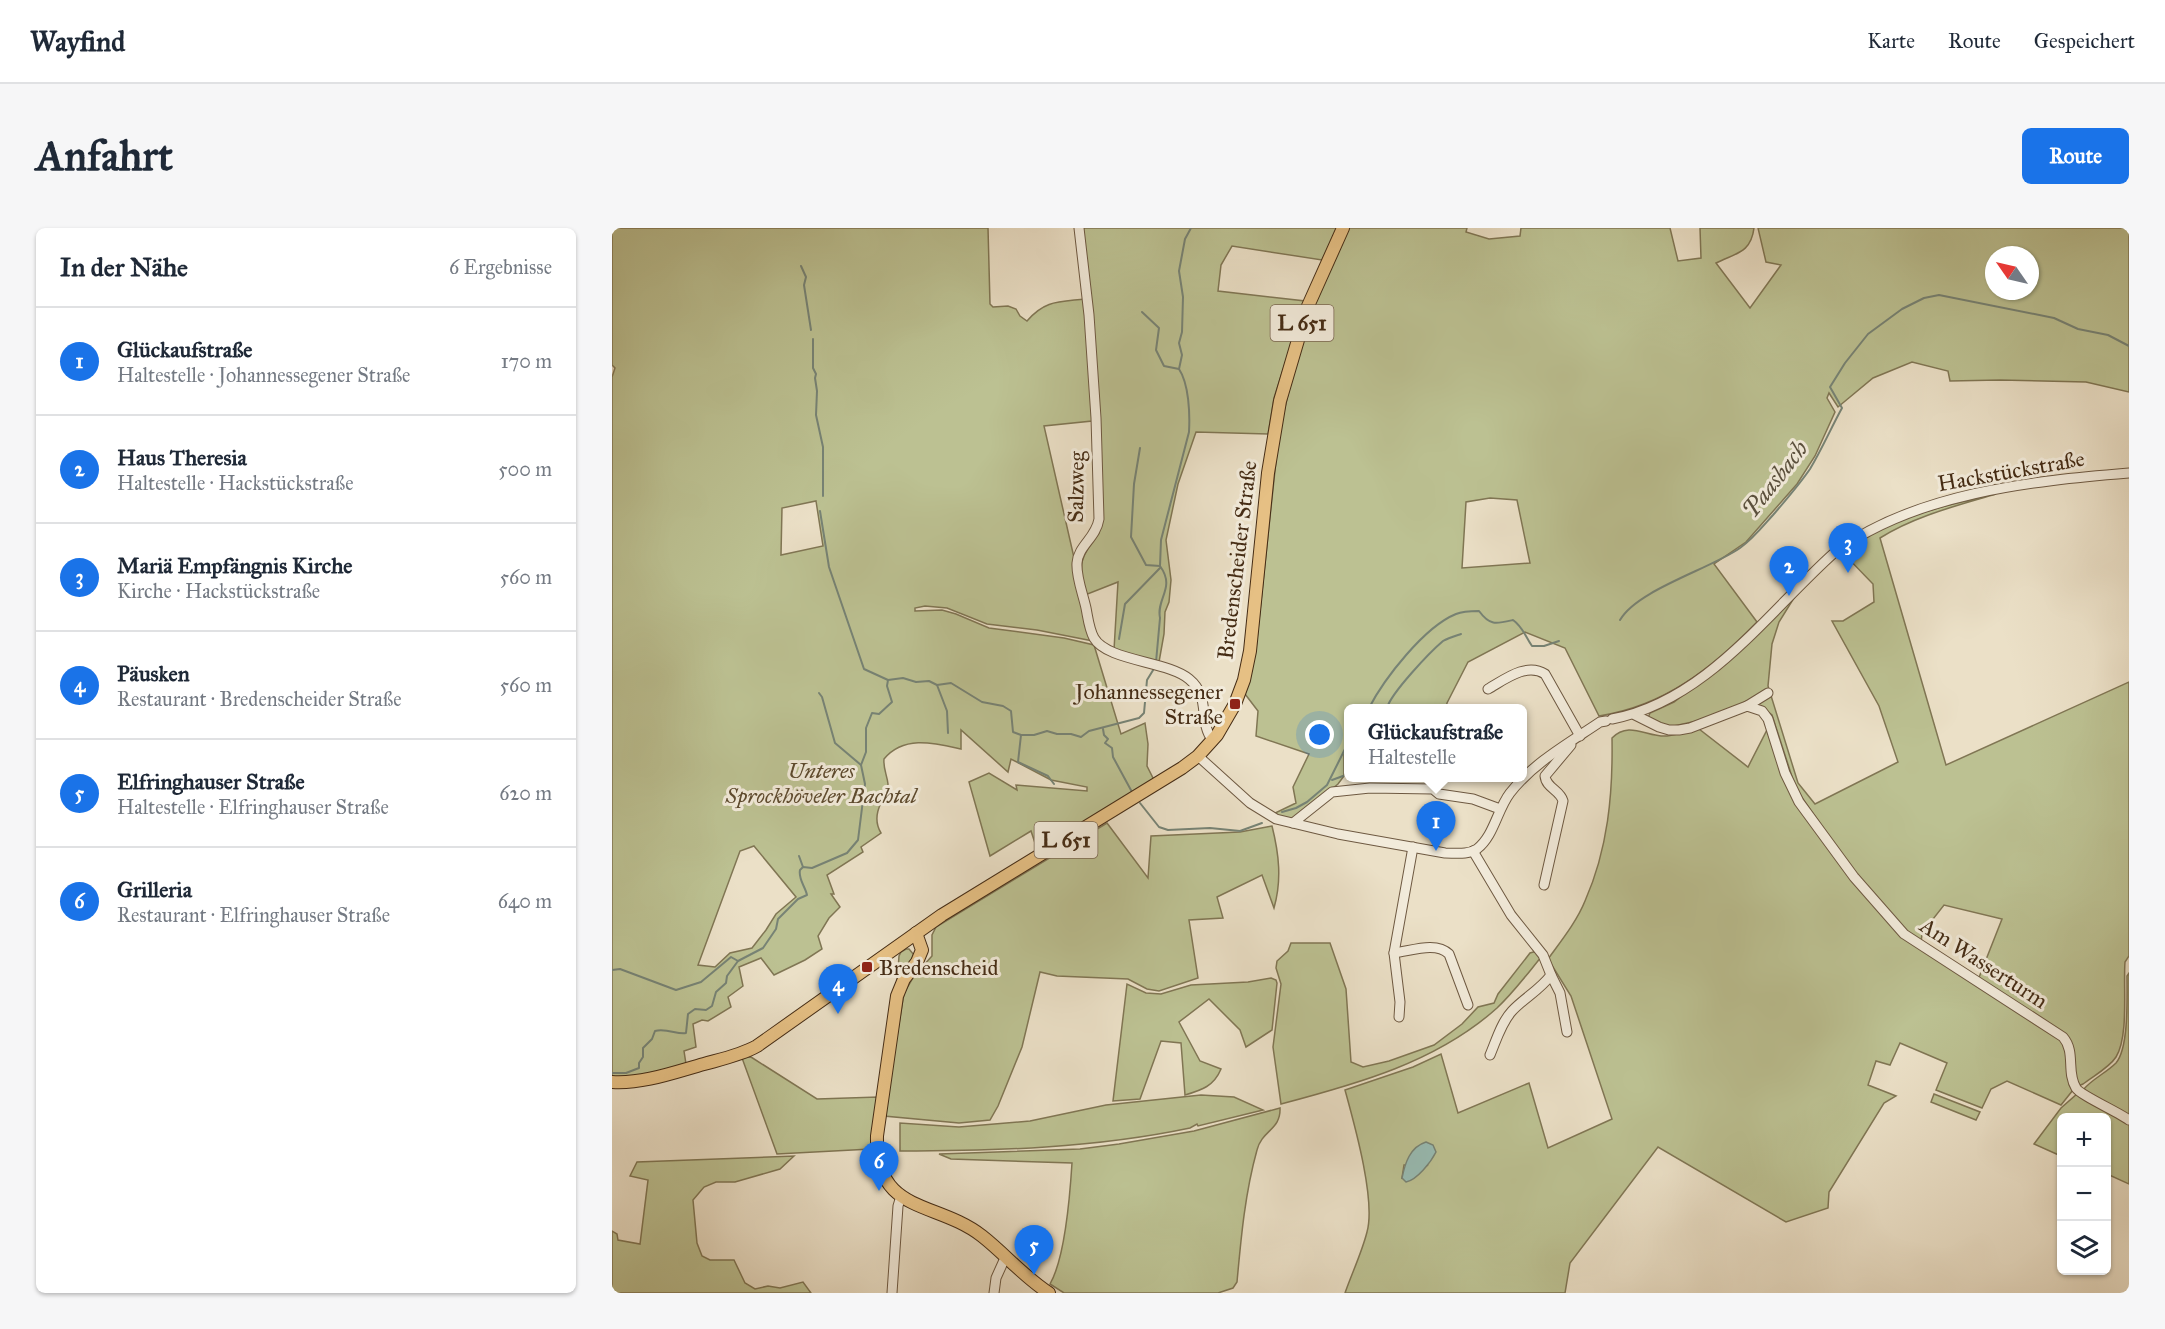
<!DOCTYPE html>
<html lang="de">
<head>
<meta charset="utf-8">
<style>
	:root { --surface:#fff; --page:#f6f6f7; --text:#1f2937; --muted:#747a83; --line:#e0e1e3; --accent:#1a73e8 }
	body { margin:0; font-family:"IM FELL Great Primer",serif; background:var(--page); color:var(--text) }
	.controls { position:absolute; right:18px; bottom:18px; display:grid; overflow:hidden; border-radius:9px; box-shadow:0 2px 4px #0004 }
	.controls button { width:54px; height:54px; display:grid; place-items:center; padding:0; border:0; border-bottom:2px solid var(--line); background:var(--surface); color:var(--text); font:30px sans-serif }
	.compass { position:absolute; left:1373px; top:18px; width:54px; height:54px; border-radius:50%; background:var(--surface); box-shadow:0 2px 4px #0004; rotate:304deg }
	.you { position:absolute; left:708px; top:507px; width:21px; height:21px; margin:-15px; border:4px solid #fff; border-radius:50%; background:#1a73e8; box-shadow:0 0 0 9px #1a73e833 }
	.badge { display:grid; place-items:center; width:39px; height:39px; border-radius:50%; background:var(--accent); color:#fff; font-size:20px; font-weight:700 }
	.pin { position:absolute; translate:-50% -50px; filter:drop-shadow(0 2px 3px #0008) }
	.pin::after { content:''; position:absolute; top:32px; width:21px; height:18px; background:inherit; clip-path:polygon(0 0,100% 0,50% 100%) }
	.popup { position:absolute; left:732px; top:476px; width:183px; height:78px; box-sizing:border-box; display:grid; place-content:center; border-radius:9px; background:var(--surface); filter:drop-shadow(0 2px 4px #0005); font-size:20px; white-space:nowrap; color:var(--muted) }
	.popup b { font-size:22px; color:var(--text) }
	.popup::after { content:''; position:absolute; left:50%; top:100%; margin-left:-12px; border:12px solid transparent; border-top-color:var(--surface) }
	.list { margin:0; padding:0; list-style:none }
	h2 { display:flex; justify-content:space-between; align-items:center; height:78px; margin:0; padding:0 24px; font-size:26px }
	h2 small { font-size:20px; font-weight:400; color:var(--muted) }
	.list li { display:grid; grid-template-columns:39px 1fr auto; gap:18px; align-items:center; box-sizing:border-box; height:108px; padding:0 24px; border-top:2px solid var(--line) }
	.list b { display:block; font-size:22px; white-space:nowrap }
	.list p { margin:0; font-size:20px; white-space:nowrap; color:var(--muted) }
	.list em { font-size:20px; font-style:normal; color:var(--muted) }
	.icon { flex:none; width:33px; height:33px; fill:none; stroke:currentColor; stroke-width:2; stroke-linecap:round; stroke-linejoin:round }
	.map { position:relative; flex:none; width:1517px; height:1065px; overflow:hidden; border-radius:9px }
	header { display:flex; align-items:center; gap:36px; box-sizing:border-box; height:84px; padding:0 30px; background:var(--surface); border-bottom:2px solid var(--line) }
	header strong { font-size:28px }
	nav { display:flex; gap:33px; margin-inline-start:auto; font-size:21px }
	.intro { display:flex; align-items:center; justify-content:space-between; box-sizing:border-box; height:144px; padding:0 36px }
	h1 { margin:0; font-size:42px }
	.button { padding:15px 27px; border-radius:9px; background:var(--accent); color:#fff; font-size:21px; font-weight:700 }
	main { display:flex; gap:36px; padding:0 36px }
	aside { flex:1; background:var(--surface); border-radius:9px; box-shadow:0 2px 4px #0004 }
	.map>svg:first-child { display:block }
</style>
</head>
<body>
<header>
<strong>Wayfind</strong>
<nav><a>Karte</a><a>Route</a><a>Gespeichert</a></nav>
</header>
<div class="intro"><h1>Anfahrt</h1><a class="button">Route</a></div>
<main>
<aside>
<h2>In der Nähe<small>6 Ergebnisse</small></h2>
<ul class="list">
<li><span class="badge">1</span><div><b>Glückaufstraße</b><p>Haltestelle · Johannessegener Straße</p></div><em>170 m</em></li>
<li><span class="badge">2</span><div><b>Haus Theresia</b><p>Haltestelle · Hackstückstraße</p></div><em>500 m</em></li>
<li><span class="badge">3</span><div><b>Mariä Empfängnis Kirche</b><p>Kirche · Hackstückstraße</p></div><em>560 m</em></li>
<li><span class="badge">4</span><div><b>Päusken</b><p>Restaurant · Bredenscheider Straße</p></div><em>560 m</em></li>
<li><span class="badge">5</span><div><b>Elfringhauser Straße</b><p>Haltestelle · Elfringhauser Straße</p></div><em>620 m</em></li>
<li><span class="badge">6</span><div><b>Grilleria</b><p>Restaurant · Elfringhauser Straße</p></div><em>640 m</em></li>
</ul>
</aside>
<div class="map">
<svg width="1517" height="1065" viewBox="0 0 1517 1065">
	<rect width="100%" height="100%" fill="#ebe0c7"/>
	<filter id="stains"><feTurbulence type="fractalNoise" baseFrequency=".00333" numOctaves="4"/><feColorMatrix values="0 0 0 0 .2 0 0 0 0 .09 0 0 0 0 .02 0 0 0 .5 -.17"/></filter>
	<radialGradient id="worn" r=".72"><stop offset=".6" stop-color="#630" stop-opacity="0"/><stop offset="1" stop-color="#630" stop-opacity=".3"/></radialGradient>
	<g fill="#bcc192" stroke="#807654" stroke-width="1.5" fill-rule="evenodd">
		<path d="M0 0H376L378 76 381 79 396 78 404 81 408 88 415 93C433 72 447 74 473 71L480 193 432 198 481 413 425 402 375 396 335 380 313 378 303 380V383L330 382 344 386 377 400 452 410 482 417 509 506 533 495 536 516 535 538 542 552 426 624 419 603 378 628 357 554 377 545 405 562 404 557 475 563V559L439 552 399 531 396 544 349 502V521C322 515 292 507 272 531 271 540 275 547 276 556 276 562 271 568 271 574L269 575C264 585 263 595 269 605L249 619 251 624 215 647 222 666H219L228 679 217 690 206 708 210 721 193 732 162 747 149 730 127 739 131 758 116 769 119 779 96 793 90 792 81 796 84 819 72 823 74 836 35 846 0 851V149L3 140 0 137ZM204 273 211 318 169 327 170 280ZM142 618 184 669 164 686 154 702 140 720 118 725 103 739 86 737 128 623Z"/>
		<path d="M469 0H726L710 32 620 18 609 37 606 63 693 73 662 170 656 206 584 204 566 256 554 312 559 352 557 374 553 384 552 406 547 434 502 422 506 354 473 367C466 335 468 330 487 305Z"/>
		<path d="M736 0H855L854 4 877 11 908 8 909 0H1058L1066 33 1089 30 1088 0H1142C1139 25 1124 25 1104 35L1138 80 1169 37 1154 34 1146 0H1517V164L1474 154 1388 152 1338 153 1336 143 1300 134 1261 150 1226 179 1217 165 1215 170 1223 184 1203 228 1185 256 1134 314 1102 336 1145 394C1100 440 1053 478 987 488L953 420 913 404 856 434 835 475 834 480H737V538L734 539 732 526V548L726 556 682 592 661 586 684 575 681 559 697 526 644 508 646 483 633 466 644 420 667 205 681 145 703 75ZM1382 27H1418V63H1382ZM878 270 905 272 918 335 850 340 854 274Z"/>
		<path d="M1384 266C1344 278 1303 288 1268 310L1334 537 1517 454V728L1513 734C1511 759 1517 808 1504 829 1497 840 1481 848 1471 856L1466 858 1456 811 1366 752 1390 691 1332 677 1310 705 1309 716 1297 708 1241 643 1184 561 1160 487 1150 479 1057 499 1036 490 1038 485 1062 474 1089 453 1185 365 1167 394 1160 416 1156 458 1186 555 1203 576 1286 534 1267 478 1220 393H1231L1262 374 1261 356 1230 324 1276 295 1329 279Z"/>
		<path d="M1156 500 1178 565 1286 704 1450 812 1455 825 1461 862 1449 877 1395 853 1379 861 1370 880 1324 862 1335 835 1288 815 1278 837 1264 833 1256 857 1284 868 1272 875 1217 964 1216 980 1174 994 1046 919 958 1035 953 1065H733C740 1045 750 1024 755 1004 764 972 742 895 733 862L801 839 829 826 846 885 917 855 936 920 1000 891 959 768 936 731C949 713 965 693 973 673 996 621 1001 566 1000 510 1017 492 1036 510 1055 508 1064 507 1076 503 1087 501L1136 539ZM792 937H816L790 950Z"/>
		<path d="M495 595 536 650 539 608 628 604 660 598C667 626 670 652 662 680L650 647 605 669 611 690 577 692 586 750 547 763 535 761 516 751 445 748 428 744 410 819 386 878 378 892 347 895 272 888 292 765 302 748 320 728V707L324 699Z"/>
		<path d="M679 715H718L734 761 739 834 751 839 777 833 822 817 850 796 866 779 882 775 886 766 918 725 925 723 930 728C916 745 902 764 885 780 825 834 745 856 669 876L661 819 669 756 664 740 665 733 676 723Z"/>
		<polygon points="294,721 297,721 302,727 285,756 287,728 289,724"/>
		<path d="M1517 745V889L1471 862C1480 851 1494 845 1504 835 1517 820 1515 769 1515 748Z"/>
		<path d="M659 750 664 752 665 755 660 802 634 819 628 802 597 771 567 794 588 833 609 841C602 858 590 862 573 867L569 815 549 813 528 871 501 873 515 756 534 765 549 766 579 757 636 754Z"/>
		<polygon points="139,829 205,871 266,869 262,891 259,921 165,926 130,830"/>
		<polygon points="1322,866 1368,884 1364,892 1319,874"/>
		<polygon points="1465,866 1517,894 1517,956 1495,946 1494,890 1450,890 1449,928 1422,916 1449,880"/>
		<path d="M589 867 622 869 651 882 586 898 585 896 578 900C483 920 385 923 288 923V895L347 899 418 893 494 877Z"/>
		<path d="M668 880C669 902 650 902 645 922 633 965 629 1010 625 1054L621 1060 606 1065H452L438 1056C453 1030 458 967 460 935L339 931 327 926 468 921 507 916 582 903Z"/>
		<polygon points="182,928 168,941 123,954 104,954 92,959 81,972 85,1015 90,1028 98,1032 122,1032 133,1055 143,1061 156,1058 168,1060 191,1054 199,1065 0,1065 0,1003 5,1006 6,1012 28,1016 36,952 18,948 25,934"/>
	</g>
	<path fill="#98bdb5" stroke="#778375" stroke-width="1.5" d="M814 914 821 917 824 924C819 934 805 952 794 954L790 950C793 935 798 919 814 914Z"/>
	<g fill="none" stroke-linecap="round" stroke-linejoin="round">
		<g stroke="#778375" stroke-width="2">
			<polyline points="189,38 194,49 192,57 199,102"/>
			<polyline points="530,84 547,100 544,122 552,138 567,141"/>
			<polyline points="201,111 201,140 204,146 203,150 205,163 204,187 211,219 211,268"/>
			<polyline points="528,220 522,256 519,309 534,337 548,338"/>
			<polyline points="208,283 217,339 252,441 276,452"/>
			<path d="M1008 392C1025 362 1098 341 1128 320 1141 311 1151 298 1161 287 1174 272 1187 257 1198 241 1210 221 1219 200 1230 180L1218 159 1233 135 1256 106 1290 81 1312 70 1327 67 1442 90 1466 101 1496 107 1517 118"/>
			<polyline points="507,411 513,376 548,340"/>
			<path d="M544 434 548 390C544 370 564 360 548 338L549 312 577 204C578 186 577 156 567 141L570 127 567 115 570 104 571 69 567 43 573 11 579 0"/>
			<polyline points="325,457 335,483 336,505"/>
			<polyline points="207,465 210,469 223,515 249,537"/>
			<path d="M757 480C772 451 812 399 844 386 851 383 860 383 867 383 878 398 884 396 901 392 911 399 913 408 920 418H932L947 413"/>
			<path d="M775 480C779 465 818 424 831 413 836 410 843 408 849 406"/>
			<polyline points="491,501 492,507 496,511 493,515 500,520 501,529 520,564"/>
			<polyline points="409,507 406,534 436,548 442,556"/>
			<polyline points="720,552 731,548"/>
			<polyline points="528,575 547,599 556,602 598,600 628,603 650,595"/>
			<polyline points="670,584 684,580 695,574 715,557 737,513"/>
			<polyline points="187,628 191,639"/>
			<polyline points="0,742 8,741 64,762 89,754 119,729 126,733"/>
			<path d="M0 845H14L27 840V835L31 829V820L40 811 43 803C55 800 66 807 74 805L76 786 83 781 94 782 100 778 104 764 114 755 115 748 126 733 151 720 164 701 166 691 186 671 195 667C193 658 186 651 188 642L191 639 200 640 235 625 246 612 253 556 249 537 254 524V500L260 485 267 486 280 474 275 458 276 452 291 450 304 454 317 453 325 457 339 455 370 474 391 478 399 483 401 504 409 507H422L435 503 445 506H459L469 509 477 503 527 490 532 485 535 452 543 439"/>
		</g>
		<g stroke="#6e5942" stroke-width="11">
			<g id="minor">
				<path d="M467 0 477 87 484 190 487 291C484 310 466 318 465 335 464 349 471 366 474 380 476 390 477 401 482 410 495 433 556 433 577 451 600 470 585 492 601 513"/>
				<path d="M876 461C892 452 914 434 933 446L968 508"/>
				<polyline points="1135,478 1156,465"/>
				<path d="M1023 487 1047 499 1057 502H1067L1078 500 1135 478 1150 483 1156 491 1173 545 1187 574 1242 649 1292 706 1451 809C1464 824 1454 844 1464 860 1468 867 1506 884 1517 892"/>
				<path d="M1000 491C1094 473 1154 386 1222 325 1303 265 1419 253 1517 245"/>
				<path d="M586 528 638 575 664 591 726 606 833 625C844 625 856 627 865 621 882 608 885 582 898 565 921 535 957 515 988 494L994 493"/>
				<polyline points="681,595 720,564 758,560 821,561 827,566 861,571 888,581"/>
				<path d="M861 623 899 687 931 727 939 747C928 762 912 770 900 783 889 795 884 813 878 827"/>
				<path d="M932 657 951 573C948 562 934 560 933 548L959 517"/>
				<path d="M782 725C799 723 824 713 837 726L856 777"/>
				<polyline points="939,747 948,765 955,804"/>
				<polyline points="787,789 788,774 782,725 801,619"/>
				<polyline points="280,1065 286,978 289,968"/>
				<polyline points="382,1065 384,1050 393,1030"/>
			</g>
		</g>
		<g stroke="#452c15" stroke-width="14">
			<g id="major">
				<path d="M304 705 310 722 305 734 292 751 285 768 265 908C263 987 324 972 370 1008 393 1026 412 1049 437 1065"/>
				<path d="M0 854C31 856 63 844 92 836 110 831 129 827 145 818L330 687 570 540 586 528 605 507 623 476 632 452 638 423 656 245 668 173 696 78 731 0"/>
			</g>
		</g>
		<use href="#minor" stroke="#f2ebdb" stroke-width="9"/>
		<use href="#major" stroke="#e6c084" stroke-width="12"/>
	</g>
	<g fill="#8f2418" stroke="#f2ebdb" stroke-width="2">
		<rect x="617" y="470" width="12" height="12" rx="3"/>
		<rect x="249" y="733" width="12" height="12" rx="3"/>
	</g>
	<g text-anchor="middle" dominant-baseline="central" stroke-width="6" stroke-linejoin="round" paint-order="stroke">
		<g fill="#f2ebdb" stroke="#796550" stroke-width="1.5">
			<rect x="658.5" y="77" width="63" height="36" rx="4.5"/>
			<rect x="422.5" y="594" width="63" height="36" rx="4.5"/>
		</g>
		<g font-size="21" font-weight="bold" fill="#452c15">
			<text x="690" y="95">L 651</text>
			<text x="454" y="612">L 651</text>
		</g>
		<g font-size="22" fill="#452c15" stroke="#f2ebdb">
			<text transform="translate(1399 243) rotate(-10)">Hackstückstraße</text>
			<text transform="translate(464 259) rotate(-89)">Salzweg</text>
			<text transform="translate(625 332) rotate(-83)">Bredenscheider Straße</text>
			<text transform="translate(1372 735) rotate(33)">Am Wasserturm</text>
		</g>
		<g font-size="22" fill="#452c15" stroke="#f2ebdb" text-anchor="end">
			<text x="611" y="463">Johannessegener<tspan x="611" dy="25">Straße</tspan></text>
			<text x="267" y="739" text-anchor="start">Bredenscheid</text>
		</g>
		<g font-size="22" font-style="italic" fill="#5d4a2e" stroke="#f2ebdb">
			<text x="209" y="542">Unteres<tspan x="209" dy="25">Sprockhöveler Bachtal</tspan></text>
		</g>
		<g font-size="24" font-style="italic" fill="#5a503d" stroke="#f2ebdb">
			<text transform="translate(1163 251) rotate(-52)">Paasbach</text>
		</g>
	</g>
	<rect width="100%" height="100%" filter="url(#stains)"/>
	<rect width="100%" height="100%" fill="url(#worn)"/>
</svg>
<div class="controls">
<button>+</button>
<button>−</button>
<button><svg class="icon" aria-label="layers" viewBox="0 0 24 24"><path d="M12 4l9 5-9 5-9-5zM3 14l9 5 9-5"/></svg></button>
</div>
<svg class="compass" viewBox="-18 -18 36 36"><path d="M0-13l5 13h-10z" fill="#e53935"/><path d="M0 13l5-13h-10z" fill="#747a83"/></svg>
<div class="you"></div>
<div class="pin badge" style="left:824px;top:623px">1</div>
<div class="popup"><b>Glückaufstraße</b>Haltestelle</div>
<div class="pin badge" style="left:1177px;top:368px">2</div>
<div class="pin badge" style="left:1236px;top:345px">3</div>
<div class="pin badge" style="left:226px;top:786px">4</div>
<div class="pin badge" style="left:422px;top:1047px">5</div>
<div class="pin badge" style="left:267px;top:963px">6</div>
</div>
</main>
</body>
</html>
